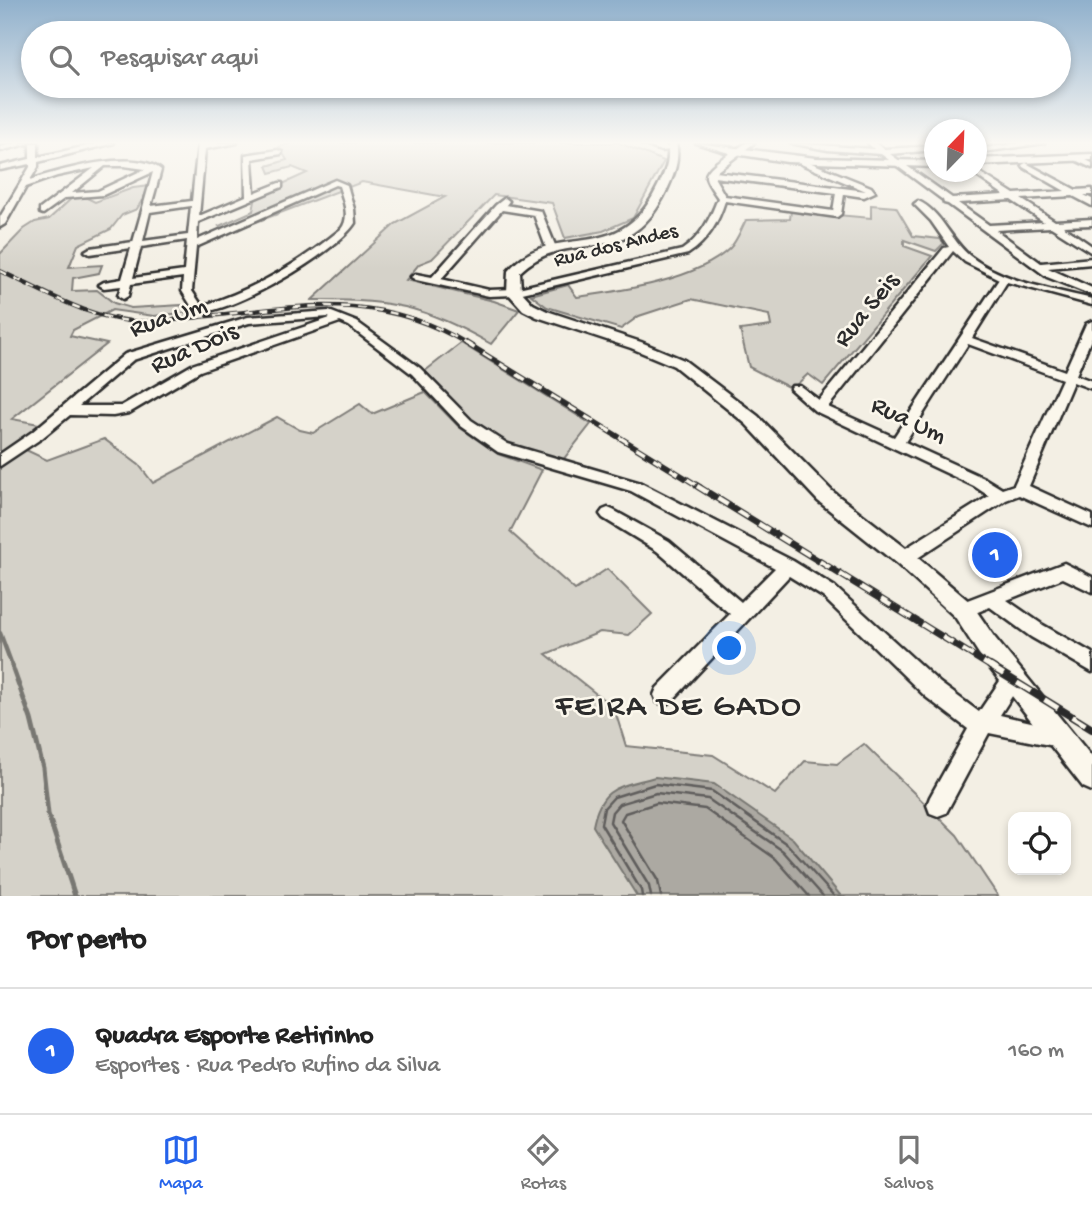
<!DOCTYPE html>
<html lang="pt">
<head>
<meta charset="utf-8">
<style>
	:root { --surface:#fff; --page:#f2f2f2; --text:#222; --muted:#767676; --line:#e0e0e0; --accent:#2563eb }
	body { margin:0; font-family:"Gochi Hand",sans-serif; background:var(--page); color:var(--text) }
	.controls { position:absolute; right:21px; bottom:21px; display:grid; overflow:hidden; border-radius:14px; box-shadow:0 4px 10px #0003 }
	.controls button { width:63px; height:63px; display:grid; place-items:center; padding:0; border:0; border-bottom:2px solid var(--line); background:var(--surface); color:var(--text); font:35px sans-serif }
	.compass { position:absolute; left:924px; top:119px; width:63px; height:63px; border-radius:50%; background:var(--surface); box-shadow:0 4px 10px #0003; rotate:23deg }
	.you { position:absolute; left:730px; top:649px; width:24px; height:24px; margin:-18px; border:5px solid #fff; border-radius:50%; background:#1a73e8; box-shadow:0 0 0 10px #1a73e833 }
	.badge { display:grid; place-items:center; width:46px; height:46px; border-radius:50%; background:var(--accent); color:#fff; font-size:23px; font-weight:700 }
	.pin { position:absolute; translate:-50% -50%; border:4px solid #fff; box-shadow:0 2px 7px #0006 }
	.list { margin:0; padding:0; list-style:none }
	h2 { display:flex; justify-content:space-between; align-items:center; height:91px; margin:0; padding:0 28px; font-size:30px }
	h2 small { font-size:23px; font-weight:400; color:var(--muted) }
	.list li { display:grid; grid-template-columns:46px 1fr auto; gap:21px; align-items:center; box-sizing:border-box; height:126px; padding:0 28px; border-top:2px solid var(--line) }
	.list b { display:block; font-size:26px; white-space:nowrap }
	.list p { margin:0; font-size:23px; white-space:nowrap; color:var(--muted) }
	.list em { font-size:23px; font-style:normal; color:var(--muted) }
	.icon { flex:none; width:38px; height:38px; fill:none; stroke:currentColor; stroke-width:2; stroke-linecap:round; stroke-linejoin:round }
	.map { position:relative; flex:none; width:1092px; height:896px; overflow:hidden }
	.search { position:absolute; background:var(--surface); box-shadow:0 4px 10px #0003; left:21px; right:21px; top:21px; height:77px; display:flex; align-items:center; gap:18px; box-sizing:border-box; padding:0 24px; border-radius:38px; color:var(--muted); font-size:26px }
	.sheet { height:217px; background:var(--surface) }
	nav { display:flex; justify-content:space-around; align-items:center; box-sizing:border-box; height:98px; border-top:2px solid var(--line); background:var(--surface); font-size:19px; color:var(--muted) }
	nav a { display:grid; justify-items:center; gap:4px }
	nav .on { color:var(--accent) }
	.map>svg:first-child { display:block }
</style>
</head>
<body>
<div class="map">
<svg width="1092" height="896" viewBox="0 0 1092 896">
	<rect width="100%" height="100%" fill="#f3efe4"/>
	<filter id="ink" filterUnits="userSpaceOnUse"><feTurbulence type="fractalNoise" baseFrequency=".0143" numOctaves="2"/><feDisplacementMap in="SourceGraphic" scale="14" xChannelSelector="R" yChannelSelector="G"/><feConvolveMatrix kernelMatrix="1 2 1 2 8 2 1 2 1" color-interpolation-filters="sRGB"/></filter>
	<g filter="url(#ink)">
		<g fill="#d5d2c9" stroke="#807e7a" stroke-width="2">
			<path d="M291 143H619L664 161 633 218 603 231 565 238 552 203 494 195 432 259 419 264 406 280 494 301 519 310 491 344C423 305 389 299 312 300L395 224 445 197 362 182 227 233 219 226 253 211 256 196 307 173 292 167 270 173 267 166 287 160 279 147Z"/>
			<polygon points="150,186 137,209 122,215 111,229 78,245 69,267 102,265 99,273 73,278 72,291 97,290 114,303 131,308 182,305 191,312 154,316 112,310 73,330 70,336 107,344 12,419 39,424 26,450 47,460 104,439 139,465 153,483 277,417 300,430 313,433 360,404 372,414 425,392 459,427 498,454 542,470 510,532 575,590 607,569 652,614 629,635 600,632 546,654 614,708 626,746 713,755 775,794 805,761 837,764 864,744 957,835 998,896 0,896 0,254 24,229 35,222 49,219 72,198 87,198 95,202 133,188"/>
			<path d="M871 205 896 207 913 236 940 239 944 243 936 251 904 240V246L932 256 823 385 808 374 792 389 749 367 740 330 771 326 769 315 691 299 639 316 621 329 547 307 531 295 568 285 577 297C621 291 697 280 730 248 737 241 741 229 746 220L790 219 791 211 871 218Z"/>
			<polygon points="461,343 591,424 562,461 508,446 474,424 425,371"/>
		</g>
		<path fill="#aca9a2" stroke="#787772" stroke-width="2" d="M655 777 714 784 793 839 841 896H637L593 826C601 785 620 787 655 777Z"/>
		<g fill="none" stroke-linecap="round" stroke-linejoin="round">
			<g stroke="#5f5d5b" stroke-width="2.5">
				<polyline points="642,896 641,890 601,824 604,808 614,797 655,784 712,791 788,845 834,896"/>
				<polyline points="651,896 649,886 610,822 612,812 619,804 656,793 708,799 783,851 823,896"/>
				<polyline points="661,896 658,881 621,820 625,813 657,803 705,809 776,859 809,896"/>
			</g>
			<polyline stroke="#787772" stroke-width="4.5" points="0,633 13,668"/>
			<polyline stroke="#787772" stroke-width="5" points="12,666 31,719 43,768 48,814 75,896"/>
			<g stroke="#2b2b2b" stroke-width="5">
				<g id="minor">
					<path d="M15 143H38V157L100 143H114L38 162V167L30 180C60 170 135 148 161 170L151 206 192 201 198 143H237L205 149 199 216 246 196 245 155 278 150 282 152 281 154 252 159 254 193 279 183H282V187L198 222 197 240 335 180 347 185 354 209 355 223C337 252 229 316 195 312L182 291 183 277 131 284 128 296 123 299 118 296 121 286 104 288 99 285 104 282 122 279 131 248 90 254 85 251 90 248 133 242 153 172 103 195 65 198 43 214 40 213V209L94 168 57 176 26 187 5 224 0 227V217L30 167V164L0 170V166L30 159V143L0 151V147ZM105 166H124L145 169 98 191 72 193ZM335 185 339 186C343 200 351 217 341 229 300 263 253 290 202 306L192 291 196 247ZM191 206 188 235 143 241 150 212ZM187 240 184 271 133 278 141 247Z"/>
					<polygon points="639,143 651,143 677,149 661,151"/>
					<path d="M746 143H754L716 172 866 191 801 164V160H804L871 187 875 192 864 197 844 194 841 214 837 217 725 201C718 223 708 241 688 254L514 295 489 296 416 280 411 277 416 274 432 277 496 205 505 198 509 201 506 205 541 211 557 250 555 252 547 250 534 215 502 210 441 279 489 290 514 289 682 250C701 237 710 219 718 198 714 192 707 183 706 177 705 166 736 150 746 143ZM714 177 836 193 833 211 725 196Z"/>
					<path d="M790 143 874 149 868 143H876L884 149 934 146V150L890 154 952 198 1004 195 971 172 976 170 1014 194 1065 191 1023 167 1022 165 1026 163 1076 190 1092 189V195H1084L1092 199V206L1073 196 1021 199 1055 221 1092 219V225L1063 226 1092 246V253L1051 227 996 230 1041 263 1092 258V264L1048 268 1092 288V295L1047 277 948 204 944 203 943 200 881 154 828 150ZM1011 200 1044 222 989 225 958 203Z"/>
					<polygon points="1020,143 1044,143 976,153 976,149"/>
					<polygon points="1078,156 1092,163 1092,168 1075,160 1074,158"/>
					<path d="M918 201C941 211 951 241 970 256 1003 282 1052 289 1092 299V305L1007 282 972 338 1065 371 1086 324 1092 321V337L1076 375 1092 381V389L1073 382 1029 486 1092 515V528L1019 495 1006 500 910 563 904 565 898 563 896 558 898 553 989 496 974 486 815 411 790 389 792 386H800L819 400 944 248 949 247 931 221 914 204ZM953 251 965 262 999 279 894 437 828 407ZM968 344 1062 379 1014 485 1002 489 984 478 905 442Z"/>
					<path d="M329 311 357 322 420 368 471 420 508 444 641 483 793 561 835 587 940 683 979 712 1006 672 1013 670 1020 672 1023 679 1000 715 1066 730 1069 737 1066 744 1059 747 989 733 946 813 938 816 930 813 927 805 930 797 968 729 926 697 823 597 789 576 671 702 664 705 657 702 654 695 657 688 730 614 657 551 603 518 600 514 603 510 608 508 613 510 669 541 741 602 775 568 631 491 498 452 461 426 412 374 349 326 340 322 200 371 129 413 113 416 70 415 42 438 0 466V454L32 432 125 354 248 317ZM328 317 330 318 192 365 121 406H79L133 360 249 323Z"/>
					<polygon points="1064,563 1092,577 1092,592 1063,578 1007,600 1043,625 1092,653 1092,672 1031,637 990,607 963,618 957,616 954,610 957,604"/>
				</g>
			</g>
			<g stroke="#2b2b2b" stroke-width="5">
				<g id="major">
					<path d="M667 143H676C680 160 674 175 667 190 626 275 571 224 520 272L521 291 533 304 547 311 641 342 684 360 758 416 832 491 911 552 971 603 995 638 1092 757V791L1083 787 979 654 955 617 897 564 818 501 746 424 674 366 631 348 537 317 523 310 507 292 508 271C552 218 616 269 656 190 664 175 671 160 667 143Z"/>
					<polygon points="696,143 816,158 934,161 934,167 787,162 729,153"/>
					<polygon points="1092,154 1092,160 976,165 976,159"/>
				</g>
			</g>
			<use href="#minor" fill="#fbf7ec" fill-rule="evenodd"/>
			<use href="#major" fill="#fbf7ec" fill-rule="evenodd"/>
			<g stroke="#2b2b2b" stroke-width="4.5">
				<path id="rail-far3" d="M0 271C47 293 92 321 145 322 163 322 181 319 198 317 298 307 378 289 469 345"/>
			</g>
			<g stroke="#2b2b2b" stroke-width="6">
				<polyline id="rail-far2" points="466,343 700,487"/>
			</g>
			<g stroke="#2b2b2b" stroke-width="7">
				<polyline id="rail-far1" points="697,486 993,668"/>
			</g>
			<g stroke="#2b2b2b" stroke-width="8">
				<polyline id="rail" points="990,666 1092,729"/>
			</g>
			<use href="#rail-far3" stroke="#fbf7ec" stroke-width="2.5" stroke-dasharray="8" stroke-linecap="butt"/>
			<use href="#rail-far2" stroke="#fbf7ec" stroke-width="3.5" stroke-dasharray="10" stroke-linecap="butt"/>
			<use href="#rail-far1" stroke="#fbf7ec" stroke-width="4.5" stroke-dasharray="12" stroke-linecap="butt"/>
			<use href="#rail" stroke="#fbf7ec" stroke-width="5" stroke-dasharray="16" stroke-linecap="butt"/>
		</g>
	</g>
	<linearGradient id="sky" x2="0" y2="1"><stop stop-color="#90b0cc"/><stop offset="0.53" stop-color="#faf8f3"/><stop offset="1" stop-color="#faf8f3" stop-opacity="0"/></linearGradient>
	<rect width="1092" height="269" fill="url(#sky)"/>
	<g text-anchor="middle" dominant-baseline="central" stroke-width="5" stroke-linejoin="round" paint-order="stroke">
		<g font-size="21" fill="#2b2b2b" stroke="#fbf7ec">
			<text transform="translate(616 247) rotate(-14)">Rua dos Andes</text>
		</g>
		<g font-size="26" fill="#2b2b2b" stroke="#fbf7ec">
			<text transform="translate(868 311) rotate(-51)">Rua Seis</text>
			<text transform="translate(169 319) rotate(-19)">Rua Um</text>
			<text transform="translate(195 350) rotate(-24)">Rua Dois</text>
			<text transform="translate(908 422) rotate(25)">Rua Um</text>
		</g>
		<g font-size="33" letter-spacing="2" fill="#2b2b2b" stroke="#fbf7ec">
			<text x="679" y="708">FEIRA DE GADO</text>
		</g>
	</g>
</svg>
<div class="controls">
<button><svg class="icon" aria-label="locate" viewBox="0 0 24 24"><circle cx="12" cy="12" r="6"/><path d="M12 2v4M12 18v4M2 12h4M18 12h4"/></svg></button>
</div>
<svg class="compass" viewBox="-18 -18 36 36"><path d="M0-13l5 13h-10z" fill="#e53935"/><path d="M0 13l5-13h-10z" fill="#767676"/></svg>
<div class="you"></div>
<div class="pin badge" style="left:995px;top:555px">1</div>
<div class="search"><svg class="icon" aria-label="search" viewBox="0 0 24 24"><circle cx="10" cy="10" r="6"/><path d="M15 15l6 6"/></svg>Pesquisar aqui</div>
</div>
<section class="sheet">
<h2>Por perto<small></small></h2>
<ul class="list">
<li><span class="badge">1</span><div><b>Quadra Esporte Retirinho</b><p>Esportes · Rua Pedro Rufino da Silva</p></div><em>160 m</em></li>
</ul>
</section>
<nav>
<a class="on"><svg class="icon" aria-label="map" viewBox="0 0 24 24"><path d="M3 6l6-2 6 2 6-2v14l-6 2-6-2-6 2zM9 4v14M15 6v14"/></svg>Mapa</a>
<a><svg class="icon" aria-label="directions" viewBox="0 0 24 24"><path d="M12 3l9 9-9 9-9-9zM9 14v-3h6M13 9l2 2-2 2"/></svg>Rotas</a>
<a><svg class="icon" aria-label="saved" viewBox="0 0 24 24"><path d="M7 4h10v16l-5-4-5 4z"/></svg>Salvos</a>
</nav>
</body>
</html>
